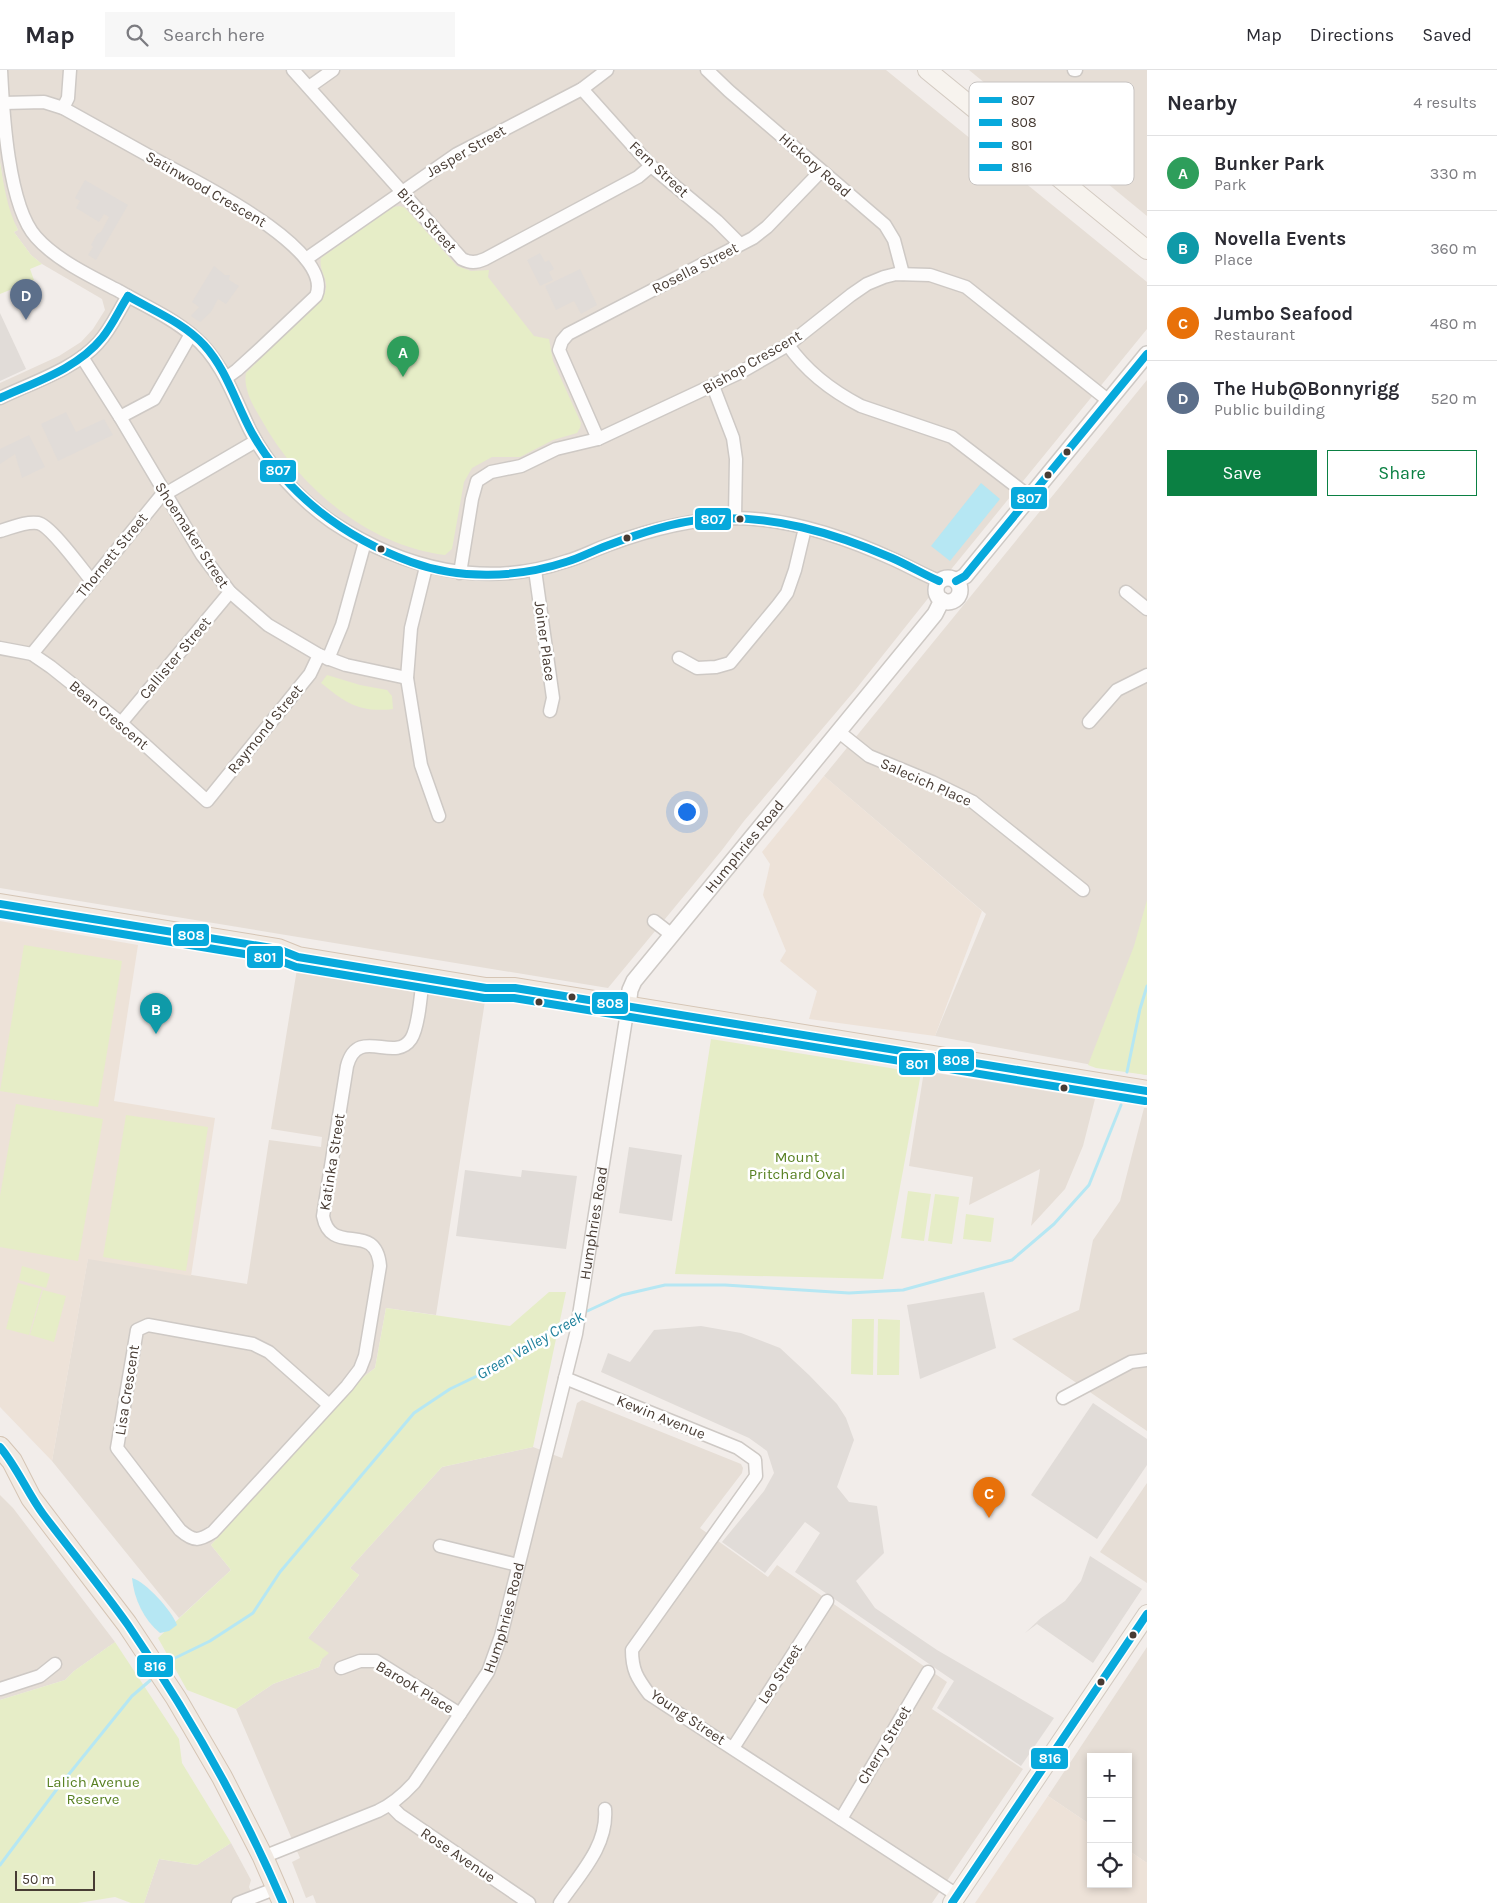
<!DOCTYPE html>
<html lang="en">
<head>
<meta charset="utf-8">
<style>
	:root { --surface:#fff; --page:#f7f7f7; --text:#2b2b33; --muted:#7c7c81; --line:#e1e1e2; --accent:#0b8043 }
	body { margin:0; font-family:Karla,sans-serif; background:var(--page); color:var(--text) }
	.controls { position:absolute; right:15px; bottom:15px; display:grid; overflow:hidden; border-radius:0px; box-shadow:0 2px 8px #0003 }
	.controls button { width:45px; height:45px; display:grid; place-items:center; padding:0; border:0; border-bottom:1px solid var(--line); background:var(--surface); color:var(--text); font:25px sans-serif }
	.scale { position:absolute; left:15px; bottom:12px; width:80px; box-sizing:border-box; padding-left:5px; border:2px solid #483c34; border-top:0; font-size:14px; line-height:18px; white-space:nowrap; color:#483c34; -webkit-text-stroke:4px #fff; paint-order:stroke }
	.you { position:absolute; left:686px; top:741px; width:18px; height:18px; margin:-12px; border:4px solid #fff; border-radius:50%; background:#1a73e8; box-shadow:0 0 0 8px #1a73e833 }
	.badge { display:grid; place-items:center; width:32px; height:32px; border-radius:50%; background:var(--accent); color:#fff; font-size:16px; font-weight:700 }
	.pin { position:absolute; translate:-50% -41px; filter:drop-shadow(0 1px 2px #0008) }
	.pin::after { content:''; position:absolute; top:26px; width:18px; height:15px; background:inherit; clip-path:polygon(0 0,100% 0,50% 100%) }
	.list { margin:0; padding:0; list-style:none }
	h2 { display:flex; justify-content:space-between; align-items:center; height:65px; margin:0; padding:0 20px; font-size:21px }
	h2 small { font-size:16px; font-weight:400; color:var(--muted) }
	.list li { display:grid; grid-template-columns:32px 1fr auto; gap:15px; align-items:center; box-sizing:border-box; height:75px; padding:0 20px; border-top:1px solid var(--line) }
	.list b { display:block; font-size:19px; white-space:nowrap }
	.list p { margin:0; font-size:16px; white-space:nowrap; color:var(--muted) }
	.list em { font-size:16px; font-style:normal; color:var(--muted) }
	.actions { display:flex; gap:10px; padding:15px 20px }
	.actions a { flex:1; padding:11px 0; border:1px solid var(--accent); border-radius:0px; text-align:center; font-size:18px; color:var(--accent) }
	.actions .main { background:var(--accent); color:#fff }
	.icon { flex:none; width:28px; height:28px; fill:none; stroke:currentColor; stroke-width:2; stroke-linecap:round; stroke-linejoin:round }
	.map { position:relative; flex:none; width:1147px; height:1833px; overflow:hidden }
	header { display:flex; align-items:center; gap:30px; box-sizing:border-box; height:70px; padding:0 25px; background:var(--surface); border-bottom:1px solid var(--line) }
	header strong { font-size:24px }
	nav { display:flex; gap:28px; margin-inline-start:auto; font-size:18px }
	.search { width:350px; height:45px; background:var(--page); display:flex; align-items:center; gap:12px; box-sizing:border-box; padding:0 18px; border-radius:0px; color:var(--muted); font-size:19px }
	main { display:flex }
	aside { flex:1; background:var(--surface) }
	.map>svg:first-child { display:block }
</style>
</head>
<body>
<header>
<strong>Map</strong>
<div class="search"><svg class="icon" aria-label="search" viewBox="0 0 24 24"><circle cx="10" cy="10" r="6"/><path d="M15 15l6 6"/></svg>Search here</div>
<nav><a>Map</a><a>Directions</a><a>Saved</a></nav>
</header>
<main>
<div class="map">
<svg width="1147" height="1833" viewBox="0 0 1147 1833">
	<rect width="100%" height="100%" fill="#f2edea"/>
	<g fill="#e6ded6">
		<polygon points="0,0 886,0 1147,212 1147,259 953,497 856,619 744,751 722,780 608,918 0,818 0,313 59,286 81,272 93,259 105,240 102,229 42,194 31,185 14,162 18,160 11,147 5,126 0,92"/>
		<polygon points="969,0 1147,0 1147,146"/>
		<polygon points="1147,310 1147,1005 935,966 986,844 824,706"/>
		<polygon points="297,899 485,931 436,1245 386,1238 375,1298 362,1308 211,1475 231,1500 179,1548 52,1391 88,1188 247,1214 269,1070 321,1077 322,1067 271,1059"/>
		<polygon points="924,1001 1095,1029 1083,1076 1065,1119 1031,1156 1040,1099 969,1135 973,1107 909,1096"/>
		<polygon points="1144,1038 1147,1038 1147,1361 1012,1269 1079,1240 1093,1170 1120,1131"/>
		<polygon points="582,1330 741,1394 743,1398 742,1403 700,1458 768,1507 777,1495 947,1612 932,1639 1023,1699 932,1833 316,1833 313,1825 306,1828 292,1792 300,1788 236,1639 273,1614 319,1597 322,1589 308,1568 359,1505 350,1498 442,1397 533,1377 562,1388 577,1333"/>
		<polygon points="1147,1413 1147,1513 1100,1482"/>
		<polygon points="0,1425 13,1438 115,1572 74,1601 65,1610 0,1630"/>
		<polygon points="1147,1577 1147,1793 1128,1780 1128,1687 1091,1687 1091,1755 1048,1726"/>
		<polygon points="231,1773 251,1810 249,1817 256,1833 144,1833 159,1789 197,1795"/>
	</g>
	<g fill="#ede2d8">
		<polygon points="824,706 982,841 935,966 809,949 817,921 780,891 786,881 763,825 770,794 762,782"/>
		<polygon points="0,851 138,875 114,1031 215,1048 191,1206 88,1189 52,1391 0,1337"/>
		<polygon points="1048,1726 1091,1755 1091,1814 1128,1814 1128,1780 1147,1793 1147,1833 975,1833"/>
	</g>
	<g fill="#e6edc7">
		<path d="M0 92C4 116 7 138 18 160L14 162 31 185 42 194 30 199 34 210 0 224Z"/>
		<path d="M393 137 400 136 405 138 457 196 471 201 489 200 488 207 534 266 549 269 553 291 581 353 580 358 577 363 553 370 520 387H492L472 398 464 412 452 479 445 485C366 475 298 416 261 349 253 336 243 318 246 303L324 225C331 209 318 203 321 188Z"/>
		<path d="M327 605 360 615 387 620 392 626 393 639C359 643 346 633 321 613Z"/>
		<polygon points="1147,830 1147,1005 1096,998 1088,995 1134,876"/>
		<polygon points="24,875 122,891 98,1037 0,1021"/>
		<polygon points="711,969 921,1003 883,1209 675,1204"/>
		<polygon points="16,1034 103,1049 78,1191 0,1177 0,1126"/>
		<polygon points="126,1045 208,1057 186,1201 103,1187"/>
		<polygon points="908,1121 931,1124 924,1171 901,1168"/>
		<polygon points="935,1124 959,1127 952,1174 928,1171"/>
		<polygon points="966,1144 994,1148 991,1172 963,1169"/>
		<polygon points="22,1196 50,1204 46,1218 19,1210"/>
		<polygon points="18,1213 42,1219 29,1265 6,1259"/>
		<polygon points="43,1220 66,1226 54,1272 30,1265"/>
		<polygon points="549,1222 566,1222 533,1377 442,1397 350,1498 359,1505 308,1568 329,1583 322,1589 319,1597 273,1614 236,1639 187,1620 158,1568 231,1500 211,1475 362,1308 375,1298 386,1238 510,1256"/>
		<polygon points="852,1249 874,1249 873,1305 851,1304"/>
		<polygon points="878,1249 900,1250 899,1305 877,1305"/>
		<polygon points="115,1572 179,1669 182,1693 231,1773 197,1795 159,1789 144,1833 131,1833 115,1827 78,1833 0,1833 0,1630 65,1610 74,1601"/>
	</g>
	<g fill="#e1dcd8">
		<polygon points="85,110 128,135 96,190 88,185 93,177 91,175 97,164 101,162 109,147 104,144 99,152 76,138 80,131 75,128"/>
		<polygon points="540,183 545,192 549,190 554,199 549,202 553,210 540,216 527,190"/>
		<polygon points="214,196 225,205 230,205 229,210 239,216 226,234 218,229 211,242 200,252 191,246 199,237 192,232"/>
		<polygon points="580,199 597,235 581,244 574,231 556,240 545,216"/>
		<polygon points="0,243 26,299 0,311"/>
		<polygon points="66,342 76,362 104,349 113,365 58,391 41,354"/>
		<polygon points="29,365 45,397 22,408 15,384 0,394 0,379"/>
		<polygon points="629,1077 682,1085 672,1151 619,1143"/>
		<polygon points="465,1100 521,1107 522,1100 577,1106 566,1179 456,1166"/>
		<polygon points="984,1222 996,1278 920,1309 907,1235"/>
		<polygon points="701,1256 741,1263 780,1278 809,1305 837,1334 846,1348 854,1370 837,1417 849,1432 877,1436 884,1483 856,1511 875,1538 937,1580 1054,1648 1021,1696 937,1638 954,1611 795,1502 820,1463 805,1452 765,1503 722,1472 764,1421 774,1403 767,1381 749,1368 601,1302 608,1283 630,1292 654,1260"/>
		<polygon points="1093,1333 1147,1369 1147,1395 1097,1469 1031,1425"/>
		<polygon points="1090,1486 1142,1519 1093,1593 1037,1554 1025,1563 1041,1548 1065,1531 1081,1511"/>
	</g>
	<g fill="#b6e7f3">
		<polygon points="981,413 1000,429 950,491 931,476"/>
		<path d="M132 1508C146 1512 172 1541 177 1555L169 1561 160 1563C144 1550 134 1529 132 1508Z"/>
	</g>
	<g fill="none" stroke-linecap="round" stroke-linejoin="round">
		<g stroke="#b6e7f3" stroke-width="3">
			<polyline points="1127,1002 1140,939 1147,916"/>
			<polyline points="583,1243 622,1225 665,1215 725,1215 849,1223 903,1220 1012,1190 1054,1154 1089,1115 1121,1035"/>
			<polyline points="165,1597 175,1588 210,1571 253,1543 280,1502 414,1343 450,1319 502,1294 556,1256 575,1247"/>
			<polyline points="0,1795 57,1719 132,1626 153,1608"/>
		</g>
		<g stroke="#cec9c5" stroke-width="15">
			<g id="minor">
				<path d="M1 0C3 42 8 136 36 167 56 190 92 207 119 221 143 235 171 247 193 266 222 290 234 327 250 360 267 394 300 430 332 452 403 499 485 519 567 491 581 487 594 480 608 475 648 460 690 449 734 448 789 448 845 467 895 490 910 497 924 505 939 511"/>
				<path d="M293 0 462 189C470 193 476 193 485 189L638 107 651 96"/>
				<polyline points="707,0 729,21 885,155 894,170 903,204"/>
				<polyline points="1074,0 1076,0"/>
				<polyline points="309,17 333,0"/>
				<polyline points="582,19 651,96 717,151 740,174"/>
				<path d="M3 33 44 32 63 38C95 56 128 74 160 92 193 110 336 179 316 226L260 279 237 300 226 308"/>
				<polyline points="63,38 68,28 70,0"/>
				<polyline points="306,189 457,84 582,19 607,0"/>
				<path d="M788 275C806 301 834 322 861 336L952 367 1030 427"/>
				<polyline points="82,287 120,347 202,485 230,522 268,555 319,585 346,595 407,608"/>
				<polyline points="713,316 733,368 736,389 735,448"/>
				<path d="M0 328C31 313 75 299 98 273 111 259 118 242 128 226"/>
				<polyline points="120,347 154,329 191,264"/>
				<polyline points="598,369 559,280 562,271 568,264 753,168 767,157 821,101"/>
				<path d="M0 461C11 458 26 451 38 453 50 455 82 499 91 510"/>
				<polyline points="426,497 411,558 407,608 421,695 439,746"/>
				<polyline points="535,500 553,628 550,641"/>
				<polyline points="460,503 472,429 477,411 491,402 521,396 556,379 598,369 741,302 788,275 851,225 867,214 884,207 896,204 930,205 966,217 1109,331"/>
				<polyline points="1126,522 1147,539"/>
				<polyline points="0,578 32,584 51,597 121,653 207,731 310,604 319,585"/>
				<polyline points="32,584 160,427 256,371"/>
				<polyline points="679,588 697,598 716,597 730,593 778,535 787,523 795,500 805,458"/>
				<polyline points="328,589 342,555 365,472"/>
				<polyline points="1089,652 1117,620 1147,605"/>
				<polyline points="121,653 230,522"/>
				<polyline points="839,662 869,686 932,712 973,732 1083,820"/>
				<polyline points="654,851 672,865"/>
				<path d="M565 1308 738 1378 755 1390 756 1406 632 1580C632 1600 637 1608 649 1624L957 1825"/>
				<polyline points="1063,1328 1131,1292 1147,1290"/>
				<path d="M329 1335 269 1282 253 1274 148 1255 137 1260 117 1378 180 1460C194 1472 199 1471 213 1462L347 1316 360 1299 365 1286 380 1196C376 1149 331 1188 323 1146L347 996C358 955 394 994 411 969 419 957 421 922 423 907"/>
				<polyline points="440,1476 518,1495"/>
				<polyline points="341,1598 360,1591 376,1591 460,1644"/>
				<polyline points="0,1619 40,1606 55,1594"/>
				<polyline points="733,1678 827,1531"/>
				<polyline points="390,1735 400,1745 529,1833"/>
				<polyline points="841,1749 928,1602"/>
				<path id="s1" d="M263 1787 378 1741C393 1734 403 1725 414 1713L488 1602 501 1566 576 1264 628 936"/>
				<polyline points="238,1833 277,1818"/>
				<path d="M560 1833C579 1805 608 1776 605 1739"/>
			</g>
		</g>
		<g stroke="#cec9c5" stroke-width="18">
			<g id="tertiary">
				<circle cx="948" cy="520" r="12"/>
				<polyline points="956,511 965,506 1147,284"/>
				<path id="s2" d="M628 936 630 920 634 911 935 544 942 530"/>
			</g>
		</g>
		<g stroke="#d3cac1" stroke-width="20">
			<g id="secondary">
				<polyline points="927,0 1147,180"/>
				<polyline points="952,1833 1147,1544"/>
			</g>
		</g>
		<g stroke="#d5c5b5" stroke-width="22">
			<g id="primary">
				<polyline points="0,834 278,879 298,887 486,918 515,918 1147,1021"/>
				<polyline points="0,1377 12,1391 31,1428 127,1554 176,1628 222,1707 263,1787 283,1833"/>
			</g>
		</g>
		<use href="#minor" stroke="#fdfcfc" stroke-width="12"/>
		<use href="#tertiary" stroke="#fdfcfc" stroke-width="15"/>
		<use href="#secondary" stroke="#f7f3ee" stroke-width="18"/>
		<use href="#primary" stroke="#f1eae3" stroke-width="20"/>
		<g stroke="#fff" stroke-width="11">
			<g id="bus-1">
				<path d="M128 226C154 241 184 253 204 275 227 300 236 334 252 363 286 424 345 468 411 492 460 510 517 508 566 492 580 488 592 481 606 476 638 464 672 452 707 449 771 444 834 463 892 488 908 495 923 504 939 511"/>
				<path d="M0 328C35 312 77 299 102 268 112 256 119 240 128 226"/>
				<polyline points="956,511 965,506 1147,284"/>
			</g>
		</g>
		<g stroke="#fff" stroke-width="11">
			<polyline id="bus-2" points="0,834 278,879 298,887 486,918 515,918 1147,1021"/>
		</g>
		<g stroke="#fff" stroke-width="11">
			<polyline id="bus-3" points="0,844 275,889 296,897 484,928 514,928 1145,1031"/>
		</g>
		<g stroke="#fff" stroke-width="11">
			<g id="bus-4">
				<path d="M0 1377C17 1397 27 1422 43 1444 71 1481 101 1517 128 1555 188 1643 241 1735 283 1833"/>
				<polyline points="952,1833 1147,1544"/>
			</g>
		</g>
		<use href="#bus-1" stroke="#07a9dc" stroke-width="8"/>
		<use href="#bus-2" stroke="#07a9dc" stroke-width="8"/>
		<use href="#bus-3" stroke="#07a9dc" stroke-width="8"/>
		<use href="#bus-4" stroke="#07a9dc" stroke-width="8"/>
	</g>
	<g fill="#483c34" stroke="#fff" stroke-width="2">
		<circle cx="1067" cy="382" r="4.5"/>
		<circle cx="1048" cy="405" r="4.5"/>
		<circle cx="740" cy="449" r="4.5"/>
		<circle cx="627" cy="468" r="4.5"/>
		<circle cx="381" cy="479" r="4.5"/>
		<circle cx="572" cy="927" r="4.5"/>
		<circle cx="539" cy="932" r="4.5"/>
		<circle cx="1064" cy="1018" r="4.5"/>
		<circle cx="1133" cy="1565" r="4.5"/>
		<circle cx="1101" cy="1612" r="4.5"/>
	</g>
	<g text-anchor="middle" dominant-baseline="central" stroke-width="5" stroke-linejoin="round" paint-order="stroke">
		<g font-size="15" fill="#483c34" stroke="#fff">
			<text transform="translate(466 81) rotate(-30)">Jasper Street</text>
			<text transform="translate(815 95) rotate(41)">Hickory Road</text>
			<text transform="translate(659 99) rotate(43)">Fern Street</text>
			<text transform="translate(206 119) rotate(30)">Satinwood Crescent</text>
			<text transform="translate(427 150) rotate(48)">Birch Street</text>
			<text transform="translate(695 198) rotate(-27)">Rosella Street</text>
			<text transform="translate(752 292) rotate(-30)">Bishop Crescent</text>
			<text transform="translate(192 465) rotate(57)">Shoemaker Street</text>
			<text transform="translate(112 485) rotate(-51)">Thornett Street</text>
			<text transform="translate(545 571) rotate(82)">Joiner Place</text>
			<text transform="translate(175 588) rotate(-50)">Callister Street</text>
			<text transform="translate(109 645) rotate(40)">Bean Crescent</text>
			<text transform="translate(265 659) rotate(-51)">Raymond Street</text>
			<text transform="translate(926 712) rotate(24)">Salecich Place</text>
			<text stroke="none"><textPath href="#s2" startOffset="200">Humphries Road</textPath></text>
			<text transform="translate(332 1092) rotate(-81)">Katinka Street</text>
			<text stroke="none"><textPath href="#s1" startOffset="765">Humphries Road</textPath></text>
			<text transform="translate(127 1320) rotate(-81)">Lisa Crescent</text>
			<text transform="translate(661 1347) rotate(22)">Kewin Avenue</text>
			<text stroke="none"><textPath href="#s1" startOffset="360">Humphries Road</textPath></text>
			<text transform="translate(780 1604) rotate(-57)">Leo Street</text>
			<text transform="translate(415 1617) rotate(31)">Barook Place</text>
			<text transform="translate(688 1647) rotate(34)">Young Street</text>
			<text transform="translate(884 1675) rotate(-59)">Cherry Street</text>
			<text transform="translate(458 1785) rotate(34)">Rose Avenue</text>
		</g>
		<g font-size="15" fill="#588022" stroke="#fff">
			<text x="797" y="1087">Mount<tspan x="797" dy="17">Pritchard Oval</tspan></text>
			<text x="93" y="1712">Lalich Avenue<tspan x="93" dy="17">Reserve</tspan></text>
		</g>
		<g font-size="16" font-style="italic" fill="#1f809c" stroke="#fff">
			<text transform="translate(530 1275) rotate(-30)">Green Valley Creek</text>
		</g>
	</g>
	<rect x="969" y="12" width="165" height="103" rx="8" fill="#fff" stroke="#c8c4c2" stroke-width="1"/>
	<rect x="979" y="27" width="23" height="6" fill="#07a9dc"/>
	<rect x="979" y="49" width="23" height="7" fill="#07a9dc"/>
	<rect x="979" y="72" width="23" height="6" fill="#07a9dc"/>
	<rect x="979" y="94" width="23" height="7" fill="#07a9dc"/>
	<g font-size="14" fill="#483c34">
		<text x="1011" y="35">807</text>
		<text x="1011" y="57">808</text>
		<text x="1011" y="80">801</text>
		<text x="1011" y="102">816</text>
	</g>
	<g stroke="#fff" stroke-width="2">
		<rect x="259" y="389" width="38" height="24" rx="5" fill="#07a9dc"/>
		<rect x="1010" y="416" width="38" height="24" rx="5" fill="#07a9dc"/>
		<rect x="694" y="437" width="38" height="24" rx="5" fill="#07a9dc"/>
		<rect x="172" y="853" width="38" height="24" rx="5" fill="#07a9dc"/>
		<rect x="246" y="875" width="38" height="24" rx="5" fill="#07a9dc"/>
		<rect x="591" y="921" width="38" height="24" rx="5" fill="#07a9dc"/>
		<rect x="937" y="978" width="38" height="24" rx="5" fill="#07a9dc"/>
		<rect x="898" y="982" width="38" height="24" rx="5" fill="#07a9dc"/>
		<rect x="136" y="1584" width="38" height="24" rx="5" fill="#07a9dc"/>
		<rect x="1030" y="1677" width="39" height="23" rx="5" fill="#07a9dc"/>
	</g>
	<g font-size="14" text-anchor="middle" font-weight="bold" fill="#fff">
		<text x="278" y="405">807</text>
		<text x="1029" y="433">807</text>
		<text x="713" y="454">807</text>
		<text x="191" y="870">808</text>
		<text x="265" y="892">801</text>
		<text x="610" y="938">808</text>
		<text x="956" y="995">808</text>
		<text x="917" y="999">801</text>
		<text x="155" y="1601">816</text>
		<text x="1050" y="1693">816</text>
	</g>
</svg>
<div class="controls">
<button>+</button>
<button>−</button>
<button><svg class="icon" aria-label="locate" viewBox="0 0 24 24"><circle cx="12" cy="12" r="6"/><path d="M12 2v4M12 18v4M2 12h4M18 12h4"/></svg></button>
</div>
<div class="scale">50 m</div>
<div class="you"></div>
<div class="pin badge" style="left:403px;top:307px;background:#2e9e5b">A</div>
<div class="pin badge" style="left:156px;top:964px;background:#0f9aa8">B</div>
<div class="pin badge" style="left:989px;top:1448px;background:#e8710a">C</div>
<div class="pin badge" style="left:26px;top:250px;background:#5c6f8a">D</div>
</div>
<aside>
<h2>Nearby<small>4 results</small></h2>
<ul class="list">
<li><span class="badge" style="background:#2e9e5b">A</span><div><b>Bunker Park</b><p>Park</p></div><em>330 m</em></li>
<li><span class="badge" style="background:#0f9aa8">B</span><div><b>Novella Events</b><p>Place</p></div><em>360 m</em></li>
<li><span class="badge" style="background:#e8710a">C</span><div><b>Jumbo Seafood</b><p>Restaurant</p></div><em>480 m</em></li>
<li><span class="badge" style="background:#5c6f8a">D</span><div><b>The Hub@Bonnyrigg</b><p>Public building</p></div><em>520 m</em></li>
</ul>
<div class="actions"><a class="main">Save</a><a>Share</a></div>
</aside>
</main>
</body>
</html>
